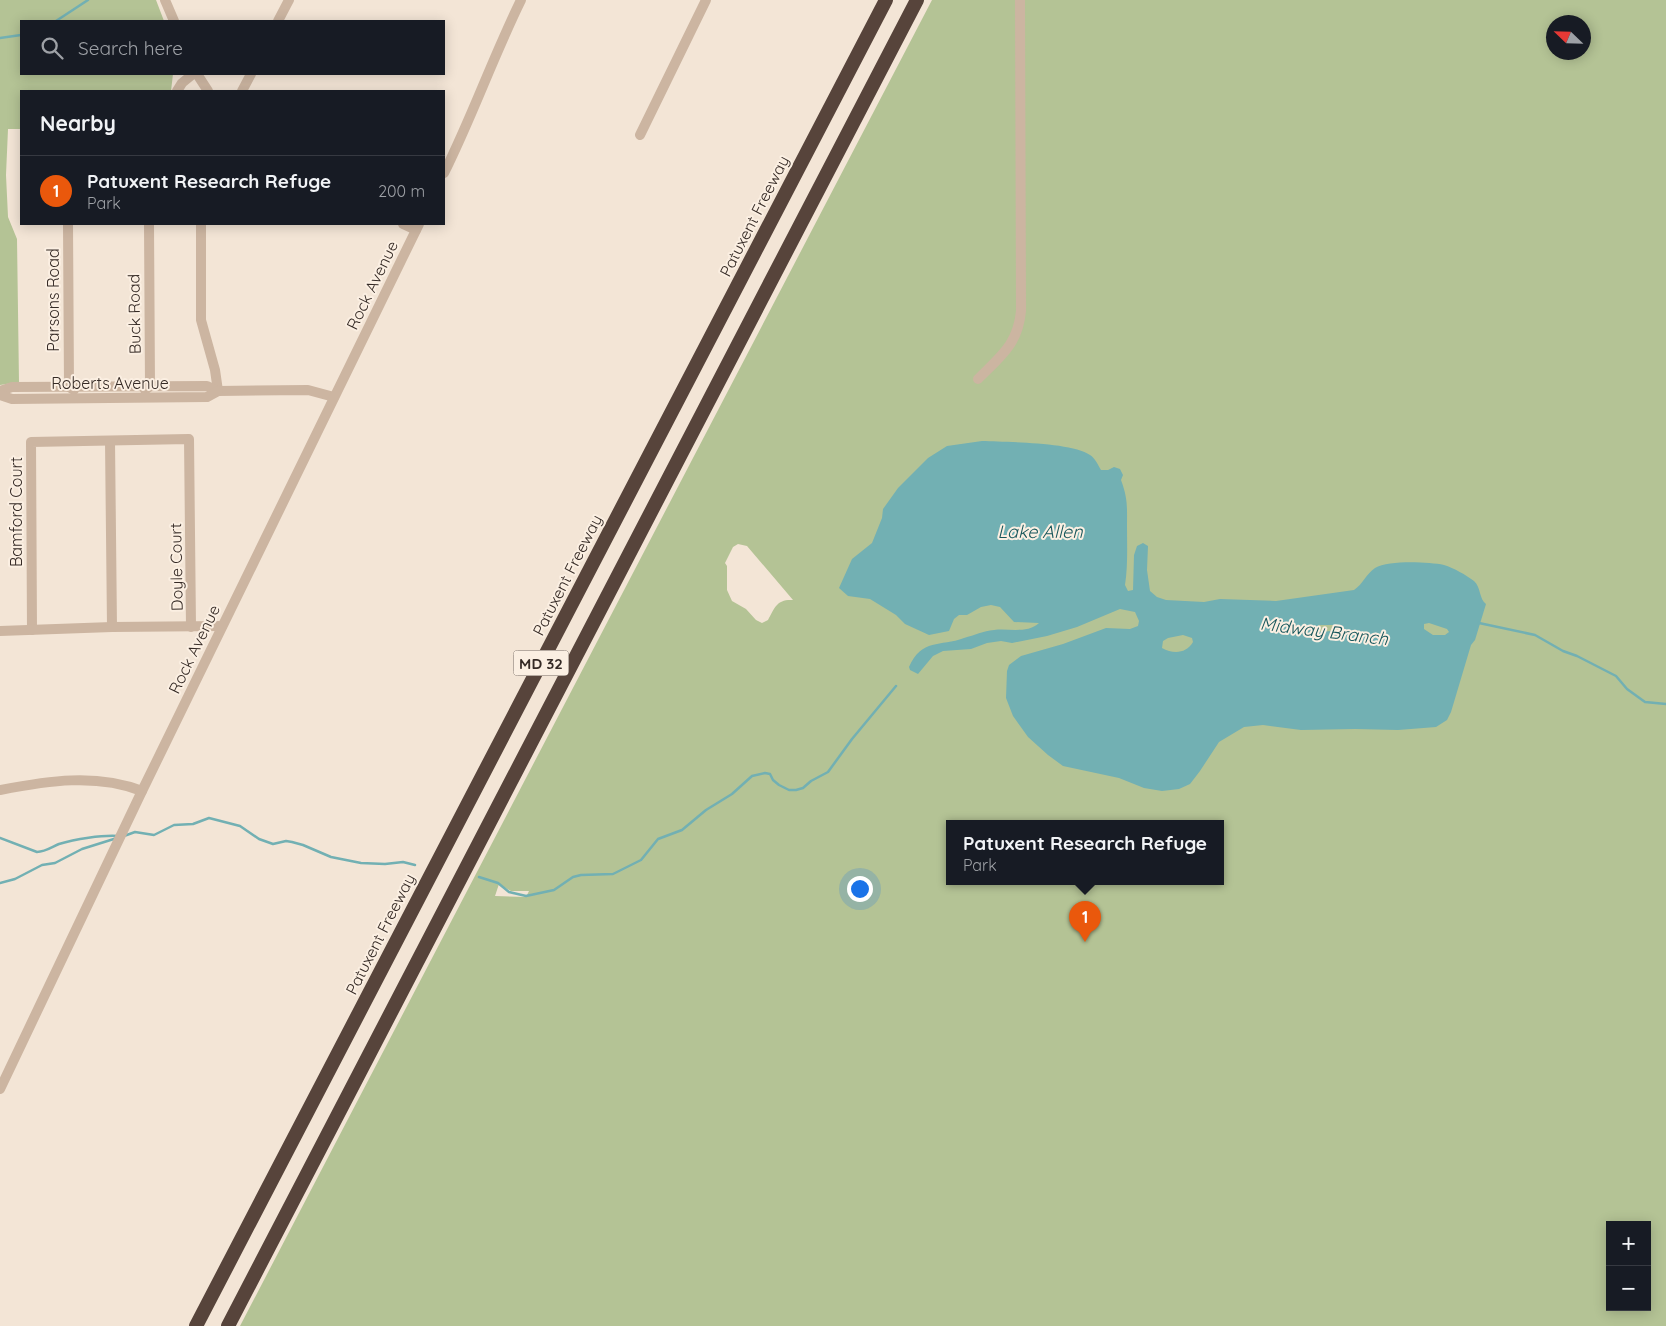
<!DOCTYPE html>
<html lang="en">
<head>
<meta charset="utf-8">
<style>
	:root { --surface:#171b24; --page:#242831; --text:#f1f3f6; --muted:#9ea1a6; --line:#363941; --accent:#ea580c }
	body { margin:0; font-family:Quicksand,sans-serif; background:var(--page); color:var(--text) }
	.controls { position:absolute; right:15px; bottom:15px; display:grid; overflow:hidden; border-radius:0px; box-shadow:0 2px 12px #0003 }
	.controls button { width:45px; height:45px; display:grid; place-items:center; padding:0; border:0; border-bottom:1px solid var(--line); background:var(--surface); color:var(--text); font:25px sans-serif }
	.compass { position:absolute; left:1546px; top:15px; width:45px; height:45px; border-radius:50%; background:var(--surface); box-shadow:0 2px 12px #0003; rotate:293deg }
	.you { position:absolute; left:859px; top:888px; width:18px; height:18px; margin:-12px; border:4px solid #fff; border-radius:50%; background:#1a73e8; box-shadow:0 0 0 8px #1a73e833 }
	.badge { display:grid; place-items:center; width:32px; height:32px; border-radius:50%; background:var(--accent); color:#fff; font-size:16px; font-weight:700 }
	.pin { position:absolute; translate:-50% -41px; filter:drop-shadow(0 1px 2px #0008) }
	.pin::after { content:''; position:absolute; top:26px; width:18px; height:15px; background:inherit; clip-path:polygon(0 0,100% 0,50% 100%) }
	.popup { position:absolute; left:946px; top:820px; width:278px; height:65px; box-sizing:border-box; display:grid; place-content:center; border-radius:0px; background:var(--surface); filter:drop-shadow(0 1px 4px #0005); font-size:16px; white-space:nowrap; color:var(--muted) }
	.popup b { font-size:19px; color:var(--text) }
	.popup::after { content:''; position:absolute; left:50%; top:100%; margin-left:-10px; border:10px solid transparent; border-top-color:var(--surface) }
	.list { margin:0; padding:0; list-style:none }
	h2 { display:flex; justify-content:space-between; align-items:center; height:65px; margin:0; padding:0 20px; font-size:21px }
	h2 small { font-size:16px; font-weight:400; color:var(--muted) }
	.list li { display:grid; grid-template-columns:32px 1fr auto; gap:15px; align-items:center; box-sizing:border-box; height:70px; padding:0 20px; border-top:1px solid var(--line) }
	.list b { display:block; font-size:19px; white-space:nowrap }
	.list p { margin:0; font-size:16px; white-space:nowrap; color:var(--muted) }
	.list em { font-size:16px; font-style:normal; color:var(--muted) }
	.icon { flex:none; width:28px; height:28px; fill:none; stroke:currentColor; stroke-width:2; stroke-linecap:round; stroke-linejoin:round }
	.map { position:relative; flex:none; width:1666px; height:1326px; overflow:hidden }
	.search { position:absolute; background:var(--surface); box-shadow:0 2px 12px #0003; left:20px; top:20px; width:425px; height:55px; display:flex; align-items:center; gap:12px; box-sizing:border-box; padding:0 18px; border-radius:0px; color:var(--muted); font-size:19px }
	.panel { position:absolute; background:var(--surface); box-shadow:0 2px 12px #0003; left:20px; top:90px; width:425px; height:135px; border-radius:0px }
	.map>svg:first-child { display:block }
</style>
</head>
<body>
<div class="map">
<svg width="1666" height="1326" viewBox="0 0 1666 1326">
	<rect width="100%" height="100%" fill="#f3e5d6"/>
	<g fill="#b4c395" fill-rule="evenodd">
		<polygon points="0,0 156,0 164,21 21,21 21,74 173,74 171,91 21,91 21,129 8,129 6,175 8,217 17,239 19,382 0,385"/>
		<path d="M932 0H1666V1326H240ZM1554 22H1584V52H1554ZM738 544 747 546 793 600C777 599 775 607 768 620L762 623 756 620 746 609 732 601 727 590V566L725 563 733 547ZM950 823H1220V881H950ZM499 884 511 891H529L526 897 495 896ZM1610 1225H1647V1307H1610Z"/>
	</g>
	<path fill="#72b0b3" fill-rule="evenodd" d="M982 441C1007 442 1072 442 1090 455 1095 458 1098 465 1101 470H1108L1114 467 1120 469 1123 475 1121 480C1128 499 1127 507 1127 526 1127 546 1128 566 1125 585L1128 591 1133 590 1134 555 1137 546 1143 543 1148 546 1147 570 1150 591 1157 597 1166 600 1204 602 1220 599 1276 601 1354 590C1363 584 1366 574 1375 568 1389 560 1428 562 1444 565 1454 568 1466 575 1474 581 1481 587 1479 599 1486 604L1475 640 1471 645 1451 712 1447 720 1436 727 1398 730 1355 729 1301 730 1263 725 1244 727 1219 742 1200 771 1190 784 1179 789 1162 791 1144 788 1119 778 1063 766 1048 755 1028 737 1013 716 1006 698 1007 671 1009 665 1021 656 1063 644 1106 628 1130 629 1138 626 1139 621 1135 612 1120 609 1077 627 1047 636 1012 643 1001 641 987 643 971 649 943 651 933 656 918 674 910 670 909 667C922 638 940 647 964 638 975 635 983 631 994 630 1009 628 1027 634 1039 623L1014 622 1000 607 991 605 981 607 967 615H959L954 619 949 631 929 635 905 624 896 615 870 599 848 596 839 588 852 559 872 543 882 518 883 509 898 488 928 458 947 446ZM1429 623 1447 629 1449 632 1445 635H1433L1424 629V624ZM1338 625 1341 628 1340 630 1321 632 1317 630 1319 625ZM1183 635 1192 638 1193 642C1186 654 1173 654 1162 648L1163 641 1168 638Z"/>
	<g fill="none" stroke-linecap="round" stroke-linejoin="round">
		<g stroke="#72b0b3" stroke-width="2.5">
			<polyline points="56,21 88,0"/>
			<polyline points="0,38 21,35"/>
			<polyline points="1479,623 1535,635 1563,651 1577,656 1616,676 1627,689 1645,702 1666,704"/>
			<polyline points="124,836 135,832 154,835 174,825 193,824 209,818 240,826 259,839 273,844 286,841 292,842 303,845 331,857 361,863 385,864 403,862 415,865"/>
			<path d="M0 838 37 852C45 852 52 847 59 844 75 839 102 835 118 836"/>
			<polyline points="479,877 498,883 509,892 526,896 554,890 573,877 581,875 613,874 641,860 658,839 682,830 706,810 732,794 752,776 765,773 770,774 773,780 779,785 789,790 796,790 803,788 811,781 828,772 852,739 896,686"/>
			<polyline points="0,883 15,879 42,865 55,863 82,849 117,838"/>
		</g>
		<g stroke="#ccb5a1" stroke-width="10">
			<polyline points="165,0 174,21"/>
			<polyline points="278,21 289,0"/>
			<polyline points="197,74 208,91"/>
			<polyline points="177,91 182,83 193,74"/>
			<polyline points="242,91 251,74"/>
			<polyline points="640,135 706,0"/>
			<path d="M444 173C472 117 493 57 521 0"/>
			<polyline points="68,224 69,387 74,390"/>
			<polyline points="201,224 201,320 215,370 218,391"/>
			<polyline points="403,224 416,230"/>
			<path d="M978 379C1001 356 1018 344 1021 311L1020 0"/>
			<polyline points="145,390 150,386 149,224"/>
			<polyline points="0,391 12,387 207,386 218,391 308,390 334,397"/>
			<polyline points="0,395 12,399 207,397 218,391"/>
			<polyline points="110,441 112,627"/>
			<polyline points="32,630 31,442 189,439 191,627"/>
			<polyline points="0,631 112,627 222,626"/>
			<path d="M0 790C47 781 96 773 142 791"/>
			<polyline points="0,1089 142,791 419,224"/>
		</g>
		<g stroke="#57443b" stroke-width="14">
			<polyline points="196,1326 886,0"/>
			<polyline points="228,1326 917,0"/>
		</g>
	</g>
	<g text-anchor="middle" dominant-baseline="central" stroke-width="4" stroke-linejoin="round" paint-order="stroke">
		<rect fill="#fbefe2" stroke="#70655e" stroke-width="1" x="513.5" y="650.5" width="55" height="25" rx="4"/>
		<g font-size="15" font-weight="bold" fill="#352a25">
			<text x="541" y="663">MD 32</text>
		</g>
		<g font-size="16" fill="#352a25" stroke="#fbefe2">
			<text transform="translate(754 216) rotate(-63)">Patuxent Freeway</text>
			<text transform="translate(372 285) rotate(-64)">Rock Avenue</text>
			<text transform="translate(53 300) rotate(-90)">Parsons Road</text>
			<text transform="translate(134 314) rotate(-91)">Buck Road</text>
			<text x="110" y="383">Roberts Avenue</text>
			<text transform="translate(16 512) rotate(-90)">Bamford Court</text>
			<text transform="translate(176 567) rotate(-91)">Doyle Court</text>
			<text transform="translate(567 575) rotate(-63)">Patuxent Freeway</text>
			<text transform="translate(194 649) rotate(-64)">Rock Avenue</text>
			<text transform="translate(380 934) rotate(-63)">Patuxent Freeway</text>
		</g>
		<g font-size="18" font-style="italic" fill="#16565b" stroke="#fbefe2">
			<text x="1040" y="531">Lake Allen</text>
			<text transform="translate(1324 631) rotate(7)">Midway Branch</text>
		</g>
	</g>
</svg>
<div class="controls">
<button>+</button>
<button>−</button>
</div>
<svg class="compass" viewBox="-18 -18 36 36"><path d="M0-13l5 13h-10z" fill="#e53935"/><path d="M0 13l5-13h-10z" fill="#9ea1a6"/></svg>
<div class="you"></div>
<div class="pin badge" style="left:1085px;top:942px">1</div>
<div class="popup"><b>Patuxent Research Refuge</b>Park</div>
<div class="search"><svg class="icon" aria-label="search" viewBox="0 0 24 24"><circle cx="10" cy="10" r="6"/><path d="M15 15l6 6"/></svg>Search here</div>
<section class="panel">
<h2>Nearby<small></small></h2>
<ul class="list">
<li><span class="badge">1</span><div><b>Patuxent Research Refuge</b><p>Park</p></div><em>200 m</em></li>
</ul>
</section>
</div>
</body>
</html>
